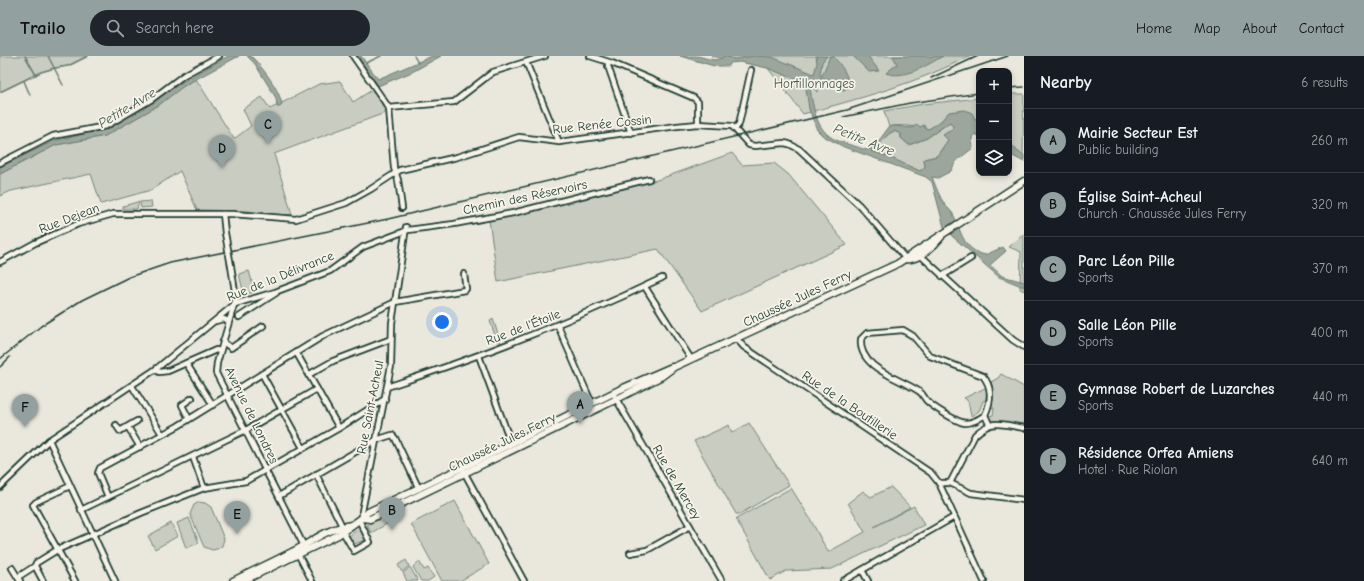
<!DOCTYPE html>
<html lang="en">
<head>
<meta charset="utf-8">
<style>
	:root { --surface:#171b24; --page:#20242c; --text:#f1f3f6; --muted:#9ea1a6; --line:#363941; --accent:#92a19f }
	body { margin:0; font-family:"Comic Neue",sans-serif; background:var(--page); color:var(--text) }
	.controls { position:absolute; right:12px; top:12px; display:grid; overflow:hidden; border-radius:8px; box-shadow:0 2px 6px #0003 }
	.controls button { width:36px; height:36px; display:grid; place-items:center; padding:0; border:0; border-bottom:1px solid var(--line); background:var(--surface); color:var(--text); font:20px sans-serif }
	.you { position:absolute; left:442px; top:266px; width:14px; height:14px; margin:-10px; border:3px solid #fff; border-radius:50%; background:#1a73e8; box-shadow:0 0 0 6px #1a73e833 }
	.badge { display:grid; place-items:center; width:26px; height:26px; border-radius:50%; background:var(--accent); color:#111; font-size:13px; font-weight:700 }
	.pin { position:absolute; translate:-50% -33px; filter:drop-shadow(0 1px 2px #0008) }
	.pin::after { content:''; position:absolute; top:21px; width:14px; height:12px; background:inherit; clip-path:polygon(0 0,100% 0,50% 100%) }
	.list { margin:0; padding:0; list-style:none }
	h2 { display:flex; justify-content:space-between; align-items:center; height:52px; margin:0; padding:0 16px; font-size:17px }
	h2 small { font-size:13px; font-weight:400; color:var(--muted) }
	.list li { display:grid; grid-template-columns:26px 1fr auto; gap:12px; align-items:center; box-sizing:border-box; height:64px; padding:0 16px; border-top:1px solid var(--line) }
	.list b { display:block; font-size:15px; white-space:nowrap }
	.list p { margin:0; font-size:13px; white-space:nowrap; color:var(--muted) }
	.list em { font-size:13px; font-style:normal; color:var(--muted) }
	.icon { flex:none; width:22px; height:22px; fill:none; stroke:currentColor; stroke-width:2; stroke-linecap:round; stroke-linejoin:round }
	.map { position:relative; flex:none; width:1024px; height:525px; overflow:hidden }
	header { display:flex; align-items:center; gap:24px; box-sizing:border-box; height:56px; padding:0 20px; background:var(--accent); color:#111 }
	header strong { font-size:19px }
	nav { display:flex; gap:22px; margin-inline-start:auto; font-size:14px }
	.search { width:280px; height:36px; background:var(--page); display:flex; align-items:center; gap:10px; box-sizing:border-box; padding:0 14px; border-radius:22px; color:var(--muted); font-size:15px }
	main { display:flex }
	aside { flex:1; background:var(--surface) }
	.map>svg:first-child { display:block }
</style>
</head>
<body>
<header>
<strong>Trailo</strong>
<div class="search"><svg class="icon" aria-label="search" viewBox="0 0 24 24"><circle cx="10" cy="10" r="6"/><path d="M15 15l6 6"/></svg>Search here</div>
<nav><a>Home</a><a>Map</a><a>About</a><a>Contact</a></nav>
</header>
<main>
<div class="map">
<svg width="1024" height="525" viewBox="0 0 1024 525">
	<rect width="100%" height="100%" fill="#eae8dd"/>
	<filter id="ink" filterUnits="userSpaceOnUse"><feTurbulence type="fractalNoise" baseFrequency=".025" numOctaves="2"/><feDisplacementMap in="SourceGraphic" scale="8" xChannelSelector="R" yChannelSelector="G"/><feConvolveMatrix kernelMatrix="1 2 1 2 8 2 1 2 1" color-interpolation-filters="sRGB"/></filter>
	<g filter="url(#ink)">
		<g fill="#c8ccc1" stroke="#74847a">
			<polygon points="0,0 88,0 68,10 55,12 41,16 0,36"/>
			<path d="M711 0H969C919 27 858 43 803 58L767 11Z"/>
			<polygon points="196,23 234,83 251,70 243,53 262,41 270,53 319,28 340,25 353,46 372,34 381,46 385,57 274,98 292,158 283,160 248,155 197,154 180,115 151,134 101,148 91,118 11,135 0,140 0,118 56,89 105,80 159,49 177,34"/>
			<polygon points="1009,38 1024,38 1023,99 1018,96 1009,86"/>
			<path d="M979 42V64L949 56 941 65 929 73C917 72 901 67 889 71L884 55 923 48Z"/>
			<path d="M950 66 953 70V73L944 79 948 84 937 100 924 103 925 111 919 116 871 95C881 90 884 79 894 75L901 78V82L909 89 927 82Z"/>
			<polygon points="732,97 742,109 774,107 788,118 847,189 702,255 658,193 498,226 489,164 657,124"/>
			<polygon points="151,145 152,151 141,152 140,146"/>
			<polygon points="137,146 139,146 137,153 123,153 123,150"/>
			<polygon points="1024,178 1024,235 1020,233 1021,196 1009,191"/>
			<polygon points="249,215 255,236 244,238 239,218"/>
			<polygon points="493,263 501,287 498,288 490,265"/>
			<polygon points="1001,318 1024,331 1024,368 991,364 989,360 993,359 994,352 991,351 993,335 991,326 998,322"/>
			<polygon points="987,331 986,345 983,345 979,355 971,360 968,345 964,342"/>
			<polygon points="749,367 789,429 740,458 736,458 694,385 729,369 732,377"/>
			<polygon points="891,431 910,451 874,471 914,450 924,469 832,513 786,515 770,524 736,463 791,432 808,459 828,496 865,476 848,447 863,435 871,441"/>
			<polygon points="455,445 489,508 460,525 442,525 411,468"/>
			<polygon points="199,446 205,447 211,451 224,483 222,490 217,493 212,494 204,491 190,458 194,449"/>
			<polygon points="394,457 397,462 371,477 367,469"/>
			<polygon points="189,462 199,487 186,492 177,467"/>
			<polygon points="171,467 178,480 155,493 148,480"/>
			<polygon points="359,472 366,484 354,488 349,480"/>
			<polygon points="406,504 409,510 402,516 398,509"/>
			<polygon points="419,505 424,514 428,512 434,521 428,525 421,525 413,511"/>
			<polygon points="410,511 418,525 407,525 403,517"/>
		</g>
		<g fill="#9ca69c" stroke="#6a7c72" fill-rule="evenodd">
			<polygon points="228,0 239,0 185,29 159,49 105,80 56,89 0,118 0,111 54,85 110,72 184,25"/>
			<path d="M247 0H251C263 12 280 34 282 49L280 51H277L276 42 255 8Z"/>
			<polygon points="356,0 361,0 378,23 432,0 441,0 412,16 378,30"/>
			<path d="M680 0C685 0 691 0 696 0 706 1 716 8 724 0L735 3 754 0 772 1 814 18 817 7 816 0H827L822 6 820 19 822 20 830 0H833C840 8 850 20 848 31L844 34 835 31 827 23 820 22 817 36 814 31 810 32C813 51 816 75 836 84 845 88 856 90 866 94L878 86 889 71 894 70 912 72 917 68 920 71 924 69 925 72 929 73 941 65 949 56 965 54 972 57 975 63 979 64V80L975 78 972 81 973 92 956 105 951 115 938 122 932 121C936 131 939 140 945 149 948 152 951 155 953 158 962 176 962 193 985 199L1003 191 1006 195 990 209 1002 220 1024 226V231L999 221 952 180 944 171 932 126 926 121 844 91 823 80 817 74 809 53 806 32 798 24 767 12 740 6 730 7 729 10H714ZM950 66 953 70V73L943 79 948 84 937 100 924 103 925 111 920 115 889 101 871 95C881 90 884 79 894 75L901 78V82L909 89 927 82Z"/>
			<polygon points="853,0 868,0 879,15 869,16"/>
			<path d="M893 0H943C928 9 903 24 886 17L897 8Z"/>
			<polygon points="1009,86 1018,96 1024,99 1024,106 1009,98"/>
		</g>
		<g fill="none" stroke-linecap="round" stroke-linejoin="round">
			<g stroke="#6a7c72" stroke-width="1.5">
				<polyline points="25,0 36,19"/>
				<polyline points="48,0 63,29"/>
				<polyline points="414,0 418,7"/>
				<polyline points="366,7 381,0"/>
				<polyline points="24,25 30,39"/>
				<polyline points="0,36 41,16 55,12 68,10 88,0"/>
			</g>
			<g stroke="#1f3d34" stroke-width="8">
				<g id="minor">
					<polyline points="353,0 389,52 394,112 398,124 402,152"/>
					<polyline points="590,0 612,7 694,42 698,46 698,68"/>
					<polyline points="526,6 559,86"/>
					<polyline points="608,7 608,10 631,77"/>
					<polyline points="389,52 454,46 493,16 545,0"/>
					<polyline points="735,73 739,68 751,14"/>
					<polyline points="0,107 53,80 106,70 152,43 184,19 219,0"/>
					<polyline points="223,158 225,177"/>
					<polyline points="919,198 1013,284 1024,291"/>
					<polyline points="0,206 35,187 78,168 113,158 232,158 296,163 346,147 371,133 400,114 457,101 519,81 559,86 677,70 698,68 732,70 749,89 755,90 784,87 789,88 799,93 860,150 906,203"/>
					<polyline points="231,210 236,242 217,307 216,317 305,492"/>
					<polyline points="942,220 971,202"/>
					<polyline points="645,231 691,303"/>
					<polyline points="239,261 276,237"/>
					<polyline points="216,265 223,263 229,265"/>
					<polyline points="558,270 592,348"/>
					<polyline points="736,282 744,291 931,417 939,427 984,525"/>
					<polyline points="223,286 231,292 263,270"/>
					<polyline points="296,296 339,372"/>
					<polyline points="479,300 511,387"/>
					<polyline points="186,307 213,349"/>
					<polyline points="156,313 159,316 168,315 216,294 220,295"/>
					<polyline points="262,318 303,392"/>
					<polyline points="308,319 333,305 391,283"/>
					<polyline points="132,330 162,378"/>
					<path d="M387 331C481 300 573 265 662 222"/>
					<polyline points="615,341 722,525"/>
					<path d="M985 359C979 363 973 367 965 367 957 366 934 352 927 345 924 342 923 338 920 336 902 323 858 313 861 283L867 277 903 274 913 280 930 300 983 320C993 332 991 346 985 359L989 368"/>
					<polyline points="189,363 182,349 192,342"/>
					<polyline points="116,369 120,375 137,365"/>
					<polyline points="128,371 140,391"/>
					<polyline points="49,384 115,525"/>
					<polyline points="193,401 204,432"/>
					<polyline points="463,414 524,525"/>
					<polyline points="316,418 342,470"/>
					<polyline points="939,427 950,427 971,437 1024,444"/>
					<path d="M950 427 975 379C993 362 1002 369 1024 372"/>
					<polyline points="70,430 36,446 33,449 75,525"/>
					<polyline points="0,431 49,384 156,313 235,248 275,236 330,215 363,191 408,174 454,168 513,157 649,123"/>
					<polyline points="279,440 376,384 392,379 395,382 419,433"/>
					<polyline points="108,441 98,417 100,412 178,370 323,280 395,246 465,234 466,233 464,218"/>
					<polyline points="81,454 246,374 317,333"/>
					<polyline points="362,462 362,455 391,310 392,267 406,171"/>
					<polyline points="343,476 354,495 370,486 359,464"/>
					<polyline points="297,496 312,525"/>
					<polyline points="630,497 647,494 690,470"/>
					<polyline points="12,512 20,525"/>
					<polyline points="862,514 868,525"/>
					<polyline points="18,521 35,510"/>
					<polyline points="43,525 35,510 36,507 57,494 141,457 204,432 246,425 339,372 385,343"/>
					<polyline points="843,525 954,461"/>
				</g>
			</g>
			<g stroke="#1f3d34" stroke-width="9">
				<g id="major">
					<path d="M906 203C918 205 934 190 941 181"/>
					<polyline points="362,462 368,456 476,405 619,334 672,311"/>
					<path d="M233 525C253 515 273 506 292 496 314 485 325 473 351 469"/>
					<polyline points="243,525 338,479 362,462 370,463 617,343 662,320 674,311 897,208 1024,125"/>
				</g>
			</g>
			<use href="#minor" stroke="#f7f3e8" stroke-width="4.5"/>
			<use href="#major" stroke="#f7f3e8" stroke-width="6"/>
			<g stroke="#1f3d34" stroke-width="1.5">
				<polyline points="931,22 978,0"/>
				<polyline points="1009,32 1024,31"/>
				<polyline points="843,61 910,47 979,37"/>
				<polyline points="0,303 41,270 82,244 129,221 170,207 388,163 847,54 1008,0"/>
				<polyline points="0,311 10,301"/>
			</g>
			<g stroke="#1f3d34" stroke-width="8" stroke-linecap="butt">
				<polyline id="minor-bridge" points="225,177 231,210"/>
			</g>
			<use href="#minor-bridge" stroke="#f7f3e8" stroke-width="4.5"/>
		</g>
	</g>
	<g text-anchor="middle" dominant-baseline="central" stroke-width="3.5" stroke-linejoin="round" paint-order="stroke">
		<g font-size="13" fill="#415a50" stroke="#f7f3e8">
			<text x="814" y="27">Hortillonnages</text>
		</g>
		<g font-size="13" fill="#1f3d34" stroke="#f7f3e8">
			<text transform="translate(602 68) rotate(-6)">Rue Renée Cossin</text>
			<text transform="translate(525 141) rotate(-12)">Chemin des Réservoirs</text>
			<text transform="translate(69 162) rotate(-21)">Rue Dejean</text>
			<text transform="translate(280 220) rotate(-22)">Rue de la Délivrance</text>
			<text transform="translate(797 242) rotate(-25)">Chaussée Jules Ferry</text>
			<text transform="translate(523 271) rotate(-21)">Rue de l'Étoile</text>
			<text transform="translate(850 349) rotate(34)">Rue de la Boutillerie</text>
			<text transform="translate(370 351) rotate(-79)">Rue Saint-Acheul</text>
			<text transform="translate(252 359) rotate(64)">Avenue de Londres</text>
			<text transform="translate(502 386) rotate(-26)">Chaussée Jules Ferry</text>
			<text transform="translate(677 426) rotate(60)">Rue de Mercey</text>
		</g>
		<g font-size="14" font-style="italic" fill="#445c53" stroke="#f7f3e8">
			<text transform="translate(127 52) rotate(-31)">Petite Avre</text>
			<text transform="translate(864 84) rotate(22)">Petite Avre</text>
		</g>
	</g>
</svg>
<div class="controls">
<button>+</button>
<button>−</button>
<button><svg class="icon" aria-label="layers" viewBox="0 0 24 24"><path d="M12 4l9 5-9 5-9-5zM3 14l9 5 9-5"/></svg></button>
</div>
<div class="you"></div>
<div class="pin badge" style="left:580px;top:368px">A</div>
<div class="pin badge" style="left:392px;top:474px">B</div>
<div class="pin badge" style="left:268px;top:88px">C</div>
<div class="pin badge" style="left:222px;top:112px">D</div>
<div class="pin badge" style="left:237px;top:478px">E</div>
<div class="pin badge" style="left:25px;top:371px">F</div>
</div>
<aside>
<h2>Nearby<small>6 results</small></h2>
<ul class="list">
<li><span class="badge">A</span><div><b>Mairie Secteur Est</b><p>Public building</p></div><em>260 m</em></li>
<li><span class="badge">B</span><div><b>Église Saint-Acheul</b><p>Church · Chaussée Jules Ferry</p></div><em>320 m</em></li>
<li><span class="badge">C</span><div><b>Parc Léon Pille</b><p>Sports</p></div><em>370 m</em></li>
<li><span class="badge">D</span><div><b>Salle Léon Pille</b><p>Sports</p></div><em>400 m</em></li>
<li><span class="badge">E</span><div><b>Gymnase Robert de Luzarches</b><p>Sports</p></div><em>440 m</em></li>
<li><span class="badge">F</span><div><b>Résidence Orfea Amiens</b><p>Hotel · Rue Riolan</p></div><em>640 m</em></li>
</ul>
</aside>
</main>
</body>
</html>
